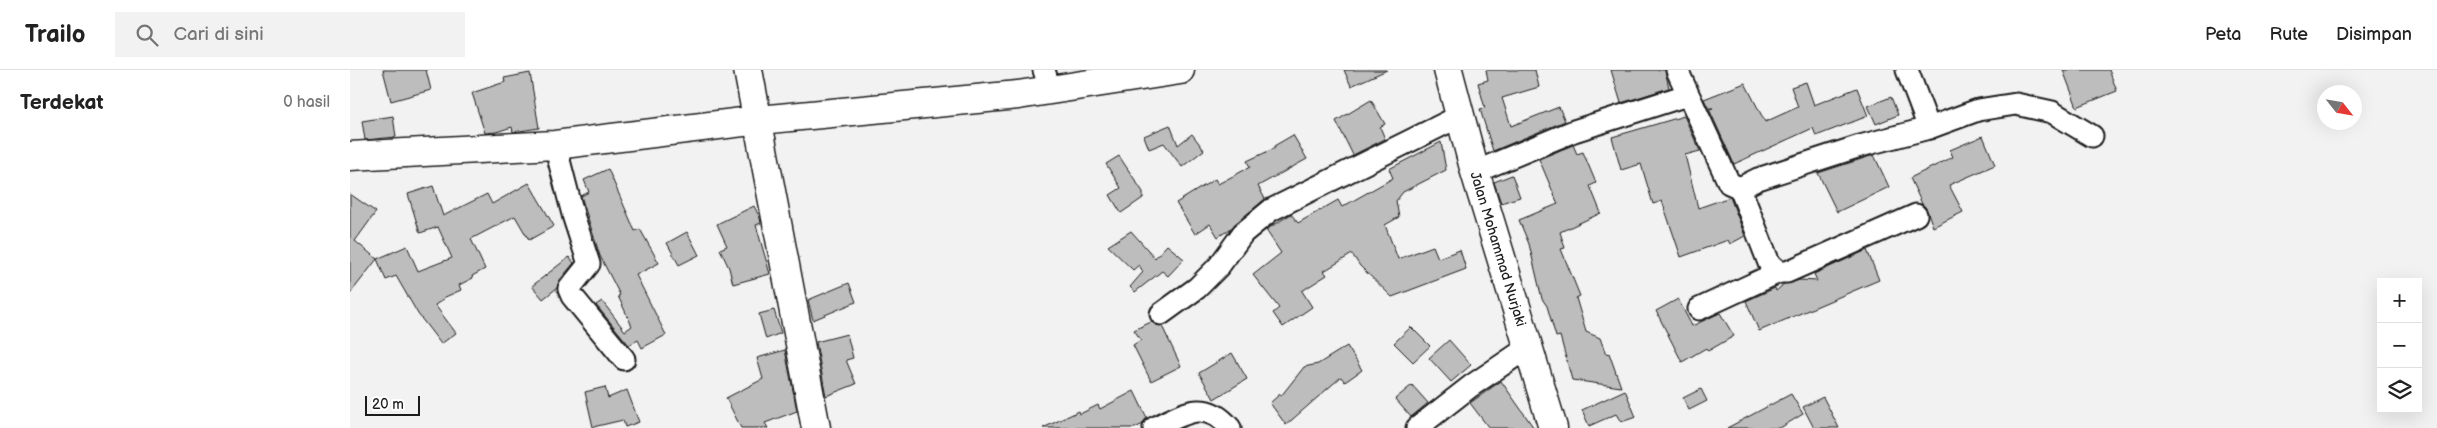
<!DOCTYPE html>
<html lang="id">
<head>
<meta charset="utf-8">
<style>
	:root { --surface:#fff; --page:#f2f2f2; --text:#222; --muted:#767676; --line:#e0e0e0 }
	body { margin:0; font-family:"Balsamiq Sans",sans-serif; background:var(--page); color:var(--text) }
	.controls { position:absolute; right:15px; bottom:15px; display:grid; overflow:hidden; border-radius:0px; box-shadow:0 5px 20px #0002 }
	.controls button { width:45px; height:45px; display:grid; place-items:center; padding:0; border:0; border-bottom:1px solid var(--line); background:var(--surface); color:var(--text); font:25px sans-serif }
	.compass { position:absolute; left:1967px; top:15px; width:45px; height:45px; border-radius:50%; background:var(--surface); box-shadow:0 5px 20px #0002; rotate:121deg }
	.scale { position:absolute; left:15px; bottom:12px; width:55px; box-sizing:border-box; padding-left:5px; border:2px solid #1c1c1c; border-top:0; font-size:14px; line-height:18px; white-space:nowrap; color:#1c1c1c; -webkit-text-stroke:4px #fff; paint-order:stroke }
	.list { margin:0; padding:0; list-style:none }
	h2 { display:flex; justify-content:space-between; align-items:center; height:65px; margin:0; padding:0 20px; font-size:21px }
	h2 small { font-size:16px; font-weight:400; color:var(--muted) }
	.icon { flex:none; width:28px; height:28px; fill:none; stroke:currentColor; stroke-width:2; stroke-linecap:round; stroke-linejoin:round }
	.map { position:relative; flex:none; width:2087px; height:358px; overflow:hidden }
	header { display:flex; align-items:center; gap:30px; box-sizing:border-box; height:70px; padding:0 25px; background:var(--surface); border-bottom:1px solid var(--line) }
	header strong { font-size:24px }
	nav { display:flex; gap:28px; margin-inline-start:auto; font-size:18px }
	.search { width:350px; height:45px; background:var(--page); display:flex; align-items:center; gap:12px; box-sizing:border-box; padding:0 18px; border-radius:0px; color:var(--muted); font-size:19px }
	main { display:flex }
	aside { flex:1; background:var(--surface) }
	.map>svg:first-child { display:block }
</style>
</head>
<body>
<header>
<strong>Trailo</strong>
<div class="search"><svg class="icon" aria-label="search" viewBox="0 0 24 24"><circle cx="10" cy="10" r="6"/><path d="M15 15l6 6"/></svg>Cari di sini</div>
<nav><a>Peta</a><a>Rute</a><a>Disimpan</a></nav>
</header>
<main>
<aside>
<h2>Terdekat<small>0 hasil</small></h2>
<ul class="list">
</ul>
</aside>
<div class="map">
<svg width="2087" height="358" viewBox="0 0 2087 358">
	<rect width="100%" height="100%" fill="#f2f2f2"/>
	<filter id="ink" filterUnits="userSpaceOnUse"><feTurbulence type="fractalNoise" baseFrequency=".02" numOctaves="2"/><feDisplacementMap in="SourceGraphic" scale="10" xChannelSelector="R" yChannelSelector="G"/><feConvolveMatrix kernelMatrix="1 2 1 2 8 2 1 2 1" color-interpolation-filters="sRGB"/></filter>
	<g filter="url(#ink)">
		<g fill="#bdbdbd" stroke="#1c1c1c">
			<polygon points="33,0 76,0 81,20 41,31"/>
			<polygon points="994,0 1037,0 1001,16"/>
			<polygon points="1136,0 1185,0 1189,17 1152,28 1161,56 1209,37 1215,51 1143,81 1130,39 1135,38 1128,13 1138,10"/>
			<polygon points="1261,0 1315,0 1319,18 1271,33"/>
			<polygon points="1713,0 1759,0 1767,21 1727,37"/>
			<polygon points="180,3 189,58 163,62 162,57 146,62 135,63 122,23 155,12 154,8"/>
			<polygon points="1456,12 1464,35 1507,18 1518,46 1466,66 1463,58 1384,94 1359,39 1363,38 1358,38 1354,29 1395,13 1415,52 1448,37 1441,17"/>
			<polygon points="1541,27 1548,45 1526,54 1518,36"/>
			<polygon points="1021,30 1035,54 1030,57 1035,69 1003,85 986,51"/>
			<polygon points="43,46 46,67 15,70 12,51"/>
			<polygon points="1334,46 1350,81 1335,85 1348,138 1380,127 1395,166 1380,174 1378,170 1331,187 1312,131 1303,134 1291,94 1271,100 1262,67"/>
			<polygon points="820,55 828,75 842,64 854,80 832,97 814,73 799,79 794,66"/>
			<polygon points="943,65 957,89 908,116 915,129 880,159 868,167 860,154 845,164 826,133 865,109 868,114 900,97 897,91 925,78 924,76"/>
			<polygon points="1633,66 1645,95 1599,115 1613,142 1583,157 1577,140 1572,134 1560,108 1603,87 1600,80"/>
			<polygon points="1091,72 1096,100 1053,122 1046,131 1049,147 1035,155 1048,189 1083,176 1088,188 1110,180 1116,199 1042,227 1010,196 1002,184 974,201 977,205 952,221 962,237 933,257 923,243 929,238 903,205 931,183 916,160 941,144 948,153 988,130 992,137 1043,108 1039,99"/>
			<polygon points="1223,75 1227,84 1233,82 1246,113 1240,116 1251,143 1210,162 1215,178 1211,179 1230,226 1226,228 1236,262 1250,268 1256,284 1259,283 1271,317 1222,310 1210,266 1206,267 1197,236 1192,229 1179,174 1169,150 1208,134 1189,89"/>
			<polygon points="1524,85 1539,117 1487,142 1468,103"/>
			<polygon points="769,86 793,122 793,128 771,143 760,125 771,118 756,94"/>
			<polygon points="258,99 285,161 290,159 309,193 286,205 316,265 292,278 288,270 279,275 246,235 252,231 275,261 282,256 268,226 270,225 250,186 231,126 239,122 234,110"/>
			<polygon points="1162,105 1170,127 1151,133 1144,112"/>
			<polygon points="179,113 204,156 179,170 165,146 121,169 135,199 122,206 123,208 109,215 111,220 93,228 94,229 85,235 106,263 91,274 68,244 46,206 36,210 27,189 57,176 68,201 102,188 88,157 70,163 58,124 83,116 93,146 137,124 142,134"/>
			<polygon points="0,124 26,142 5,171 27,189 0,224"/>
			<polygon points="404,136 410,148 411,153 406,155 420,204 383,214 379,198 370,179 377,176 367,154"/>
			<polygon points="781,161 805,188 817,175 834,189 818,206 812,201 785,222 780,217 793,202 789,195 783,200 758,176"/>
			<polygon points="337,162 349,185 329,195 317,173"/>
			<polygon points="1517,180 1529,210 1409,261 1396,231 1425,218 1426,221 1434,214 1450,210 1467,211 1464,204"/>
			<polygon points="219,187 224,193 209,211 207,218 193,229 182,216"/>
			<polygon points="499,213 506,232 463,250 458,230"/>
			<polygon points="1328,229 1342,256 1370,243 1384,266 1358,281 1356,278 1332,292 1306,241"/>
			<polygon points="424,240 431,263 416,269 409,244"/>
			<polygon points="801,252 812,256 831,296 801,311 783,275 791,270 784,260"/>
			<polygon points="1061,257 1080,276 1063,292 1044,273"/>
			<polygon points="497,264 503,288 496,290 506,314 476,326 466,272"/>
			<polygon points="1099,270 1121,295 1101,312 1079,288"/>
			<polygon points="997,276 1012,300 995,312 991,307 936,355 920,333 930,324 931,326 954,297 968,294"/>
			<polygon points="435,280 447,341 415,353 418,358 391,358 376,328 413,309 407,288"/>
			<polygon points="882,283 897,309 864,329 849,303"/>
			<polygon points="1151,311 1184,358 1139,358 1120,333"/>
			<polygon points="1062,315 1078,333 1061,347 1045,329"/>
			<polygon points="255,317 258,328 277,320 289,352 275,357 273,350 243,357 235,322"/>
			<polygon points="1351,319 1357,331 1339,340 1333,328"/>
			<polygon points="1275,320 1286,347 1271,352 1266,344 1239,356 1232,340"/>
			<polygon points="784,321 797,348 793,354 785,358 693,358 729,341 730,344 748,335 750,339"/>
			<polygon points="1441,324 1453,344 1430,358 1377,358"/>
			<polygon points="1473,327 1489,358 1464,358 1453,337"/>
		</g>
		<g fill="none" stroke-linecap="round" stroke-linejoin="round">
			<g stroke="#1c1c1c" stroke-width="25">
				<g id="minor">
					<polyline points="694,0 700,20"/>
					<polyline points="1327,0 1379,113 1390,118 1408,109 1510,76 1579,58 1628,40 1666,34 1702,42 1742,66"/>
					<polyline points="1557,0 1579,58"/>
					<polyline points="205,75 224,148 239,194 219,219 222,226 274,289"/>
					<polyline points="1125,102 1224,61 1337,25"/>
					<polyline points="1390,118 1419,193 1429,202 1437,202 1566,145"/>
					<polyline points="1349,239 1429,202"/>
					<polyline points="811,244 847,218 869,196 893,163 921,140 1112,45"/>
					<path d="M804 358C833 344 855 328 880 358"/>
					<polyline points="1067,358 1121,316 1180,276"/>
				</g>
			</g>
			<g stroke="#1c1c1c" stroke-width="31">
				<g id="tertiary">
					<polyline points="398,0 466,358"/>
					<path id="s1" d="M1098 0 1125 102 1203 358"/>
					<polyline points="0,86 205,75 409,50 668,25 830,0"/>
				</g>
			</g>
			<use href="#minor" stroke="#fff" stroke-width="21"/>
			<use href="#tertiary" stroke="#fff" stroke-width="28"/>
		</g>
	</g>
	<g text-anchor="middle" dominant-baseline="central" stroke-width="4.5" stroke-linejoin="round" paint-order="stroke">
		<g font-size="14" fill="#1c1c1c" stroke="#fff">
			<text stroke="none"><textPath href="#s1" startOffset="186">Jalan Mohammad Nurjaki</textPath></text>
		</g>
	</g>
</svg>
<div class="controls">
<button>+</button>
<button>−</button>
<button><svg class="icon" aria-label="layers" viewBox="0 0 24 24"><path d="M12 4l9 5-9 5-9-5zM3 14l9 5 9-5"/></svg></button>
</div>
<svg class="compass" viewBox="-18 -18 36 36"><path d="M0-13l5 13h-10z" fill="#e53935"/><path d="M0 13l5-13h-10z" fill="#767676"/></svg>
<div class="scale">20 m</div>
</div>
</main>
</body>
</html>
